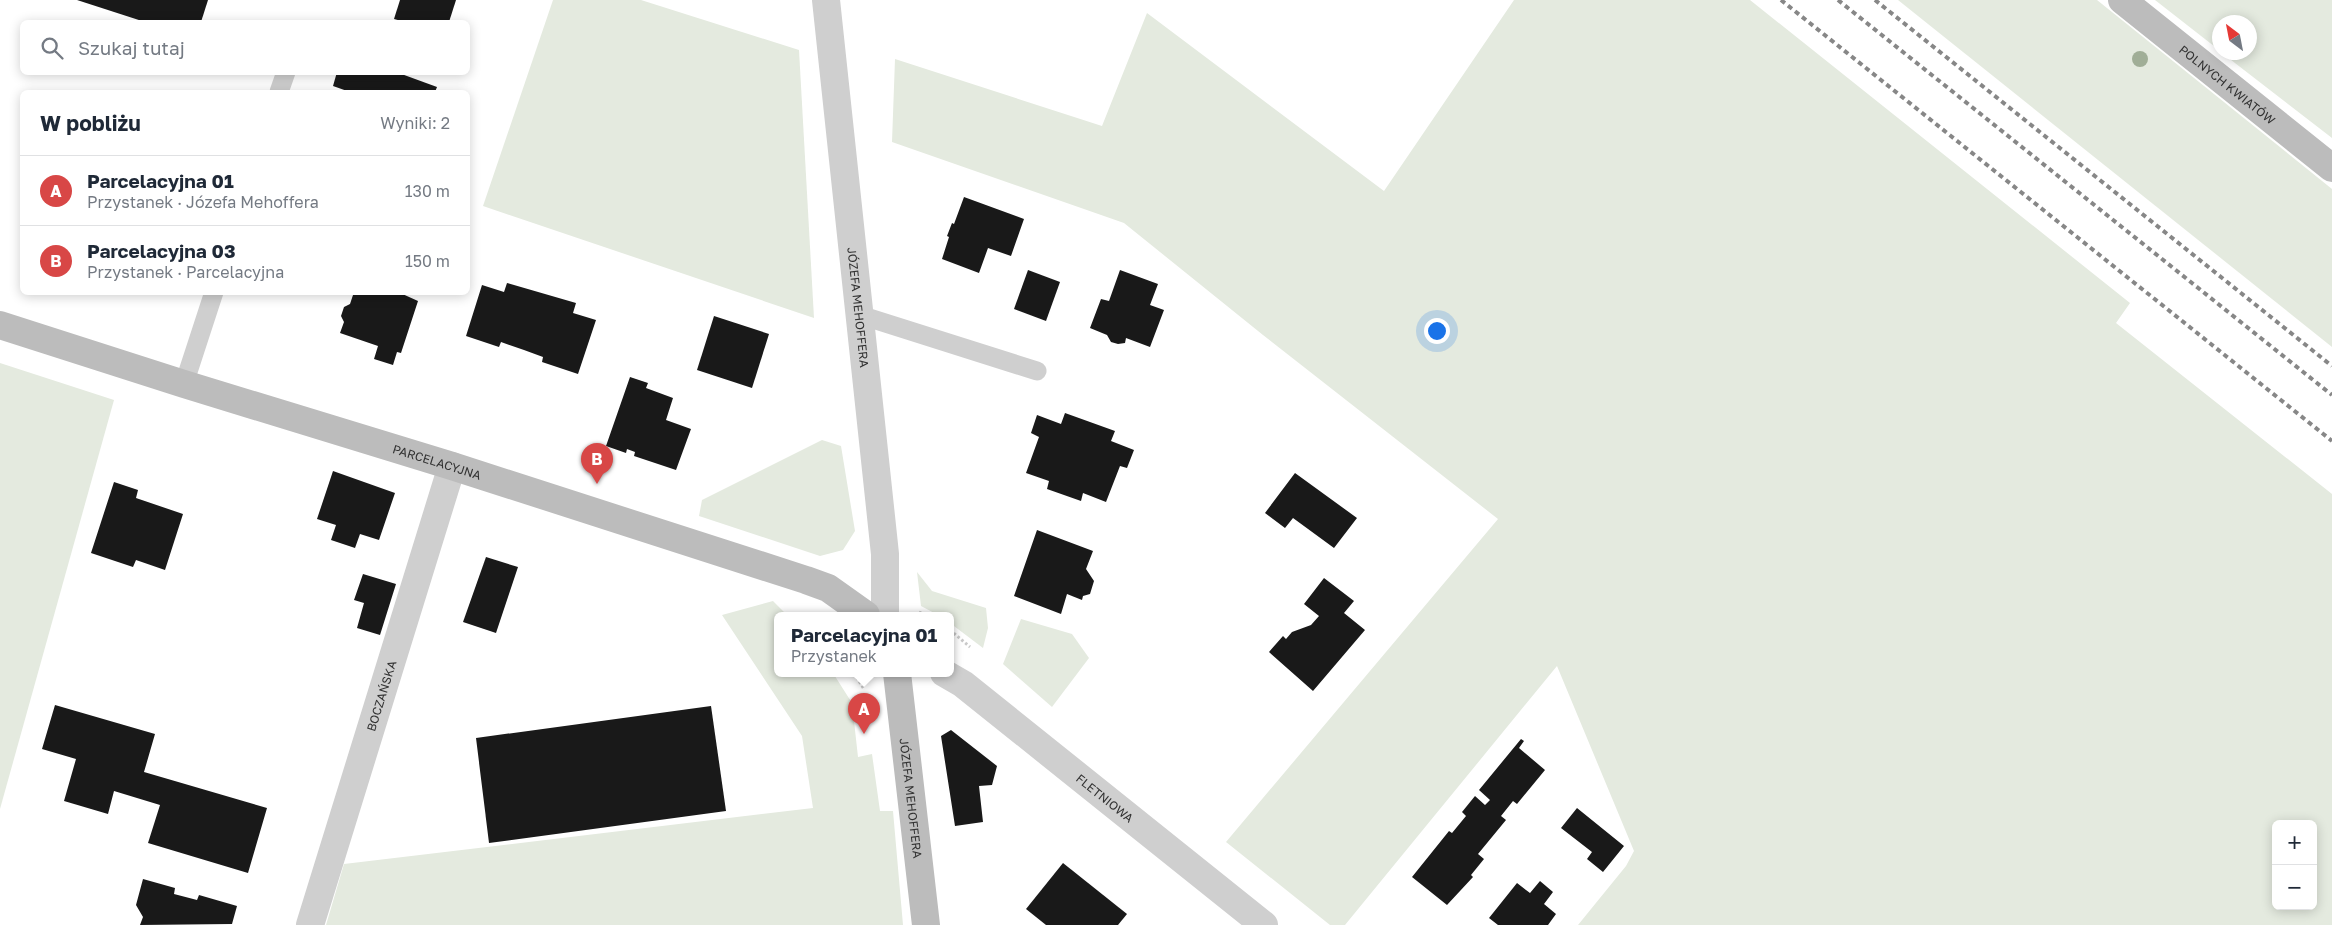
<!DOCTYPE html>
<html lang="pl">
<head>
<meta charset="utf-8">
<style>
	:root { --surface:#fff; --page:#f6f6f7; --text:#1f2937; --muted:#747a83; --line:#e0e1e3; --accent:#d84746 }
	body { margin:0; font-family:"Golos Text",sans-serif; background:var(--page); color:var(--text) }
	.controls { position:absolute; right:15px; bottom:15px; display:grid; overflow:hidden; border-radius:8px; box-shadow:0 2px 12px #0003 }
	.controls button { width:45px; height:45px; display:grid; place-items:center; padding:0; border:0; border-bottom:1px solid var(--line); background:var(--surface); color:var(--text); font:25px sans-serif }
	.compass { position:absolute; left:2212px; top:15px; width:45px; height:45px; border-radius:50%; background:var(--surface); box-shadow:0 2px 12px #0003; rotate:328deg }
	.you { position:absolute; left:1436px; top:330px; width:18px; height:18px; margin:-12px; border:4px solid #fff; border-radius:50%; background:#1a73e8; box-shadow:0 0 0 8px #1a73e833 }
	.badge { display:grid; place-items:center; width:32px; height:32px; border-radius:50%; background:var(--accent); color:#fff; font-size:16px; font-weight:700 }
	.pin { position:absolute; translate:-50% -41px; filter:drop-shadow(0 1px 2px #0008) }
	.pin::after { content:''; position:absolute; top:26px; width:18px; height:15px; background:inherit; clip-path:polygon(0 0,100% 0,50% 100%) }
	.popup { position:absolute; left:774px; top:612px; width:180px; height:65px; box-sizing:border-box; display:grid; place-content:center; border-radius:8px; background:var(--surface); filter:drop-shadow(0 1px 4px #0005); font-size:16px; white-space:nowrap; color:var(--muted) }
	.popup b { font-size:19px; color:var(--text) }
	.popup::after { content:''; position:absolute; left:50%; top:100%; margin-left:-10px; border:10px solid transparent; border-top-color:var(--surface) }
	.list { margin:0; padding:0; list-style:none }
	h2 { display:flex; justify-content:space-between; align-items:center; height:65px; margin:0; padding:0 20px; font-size:21px }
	h2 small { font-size:16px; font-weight:400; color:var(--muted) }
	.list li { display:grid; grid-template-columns:32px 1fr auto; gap:15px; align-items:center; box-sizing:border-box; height:70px; padding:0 20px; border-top:1px solid var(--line) }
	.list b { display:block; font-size:19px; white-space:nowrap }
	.list p { margin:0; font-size:16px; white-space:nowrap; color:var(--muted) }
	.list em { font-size:16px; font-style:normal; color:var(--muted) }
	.icon { flex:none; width:28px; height:28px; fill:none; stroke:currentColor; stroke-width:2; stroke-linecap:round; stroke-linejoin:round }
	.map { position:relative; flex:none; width:2332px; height:925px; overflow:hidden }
	.search { position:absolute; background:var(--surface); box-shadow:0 2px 12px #0003; left:20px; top:20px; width:450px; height:55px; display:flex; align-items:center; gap:12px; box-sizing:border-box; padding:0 18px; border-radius:8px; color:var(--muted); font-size:19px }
	.panel { position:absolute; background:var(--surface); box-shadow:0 2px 12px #0003; left:20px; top:90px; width:450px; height:205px; border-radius:8px }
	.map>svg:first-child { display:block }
</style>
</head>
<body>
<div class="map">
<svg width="2332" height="925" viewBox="0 0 2332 925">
	<rect width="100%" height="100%" fill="#fff"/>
	<g fill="#e4eadf" fill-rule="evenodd">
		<polygon points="553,0 641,0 799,50 814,318 483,206"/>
		<path d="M1514 0H1750L2130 303 2116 323 2332 494V925H1578L1626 866 1634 851 1557 666 1345 925H1330L1226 842 1498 519 1263 335 1124 223 892 142 895 59 1102 126 1147 13 1384 191ZM2276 824H2313V906H2276Z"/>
		<polygon points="1898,0 2097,0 2332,189 2332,347"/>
		<polygon points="2155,0 2332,0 2332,138 2222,53 2250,52 2250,22 2220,22 2219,50"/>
		<polygon points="0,363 114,400 0,809"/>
		<polygon points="822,440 841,446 855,531 843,550 820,556 699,516 702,500"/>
		<polygon points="917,572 932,591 986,608 988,628 983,648 950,623 950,615 938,615 921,606"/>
		<polygon points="773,601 787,615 778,615 778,673 833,673 852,703 858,757 872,754 880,811 893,811 903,925 326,925 344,864 813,808 802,736 722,615"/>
		<polygon points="1021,619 1072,634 1089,658 1052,707 1003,664"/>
	</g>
	<g fill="#191919">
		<polygon points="77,0 208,0 201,22 145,22"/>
		<polygon points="400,0 456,0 449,22 405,22 394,19"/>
		<polygon points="337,72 396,72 437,87 435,92 350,92 333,86"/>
		<polygon points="964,197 1024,219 1011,256 988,248 979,273 942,259 949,237 947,236 952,223 954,224"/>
		<polygon points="1028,270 1060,282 1046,321 1014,309"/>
		<polygon points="1120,270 1158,284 1150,305 1164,310 1150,347 1126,338 1125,343 1118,344 1111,342 1107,335 1090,328 1101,299 1109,301"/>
		<polygon points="507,283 576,303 573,313 596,320 578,374 542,362 543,357 524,350 501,342 499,347 466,336 482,285 504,292"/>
		<polygon points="354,292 398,292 418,301 401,353 397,352 393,365 374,359 378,346 340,333 344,322 341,316 344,307 350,304"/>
		<polygon points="714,316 769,334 752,388 697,370"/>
		<polygon points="630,377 648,383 646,388 673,398 666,420 691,429 676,470 634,456 635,452 627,449 626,453 606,446"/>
		<polygon points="1065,413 1115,431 1111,441 1134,450 1127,468 1120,466 1106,502 1083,493 1081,501 1047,489 1049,481 1026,473 1039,437 1031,433 1037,415 1061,424"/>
		<polygon points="333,471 395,493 379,540 360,534 355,548 331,540 336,525 317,519"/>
		<polygon points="1295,473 1357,518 1334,548 1293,518 1285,528 1265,513"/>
		<polygon points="114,482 138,490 136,498 183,514 165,570 136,560 133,567 91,553"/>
		<polygon points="1037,530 1093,551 1086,569 1094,581 1090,594 1083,596 1082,600 1067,594 1061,614 1014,596"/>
		<polygon points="486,557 518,567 496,633 463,622"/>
		<polygon points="363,574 396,584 380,635 357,628 364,603 354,600"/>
		<polygon points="1324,578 1354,601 1344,613 1365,630 1313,691 1269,652 1283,636 1286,639 1292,632 1311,625 1319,616 1304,604"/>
		<polygon points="55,705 155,734 144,772 267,808 248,873 148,843 160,805 114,791 108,814 64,801 76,759 42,749"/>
		<polygon points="711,706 726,811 489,843 476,738"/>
		<polygon points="951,730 997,766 992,785 979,786 983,822 955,826 941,736"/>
		<polygon points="1521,739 1524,741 1519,748 1545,770 1517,804 1513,801 1501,816 1506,820 1478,854 1484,859 1471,875 1473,877 1447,905 1412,877 1449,831 1452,833 1466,816 1462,812 1475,796 1485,805 1490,800 1479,790"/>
		<polygon points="1577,808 1624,846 1603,872 1587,859 1592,852 1561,828"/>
		<polygon points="1063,863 1127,914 1118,925 1046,925 1026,909"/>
		<polygon points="143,879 175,888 174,894 197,900 199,895 237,906 232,924 140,925 143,917 136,905"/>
		<polygon points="1540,881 1553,892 1544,904 1556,914 1548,925 1498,925 1489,918 1517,883 1530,893"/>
	</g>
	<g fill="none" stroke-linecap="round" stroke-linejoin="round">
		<g stroke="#c9c9c9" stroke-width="3" stroke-dasharray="2.5 2.5" stroke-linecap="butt">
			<polyline points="919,612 925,615"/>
			<polyline points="950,630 970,647"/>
			<polyline points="854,673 864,689"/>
		</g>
		<g stroke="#cfcfcf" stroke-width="19">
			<polyline points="279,92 286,72"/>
			<polyline points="860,315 1037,371"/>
			<polyline points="184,384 214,292"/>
		</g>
		<g stroke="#cfcfcf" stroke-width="28">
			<path id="s1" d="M826 0 885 554V615"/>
			<path id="s2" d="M944 673 963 684 1264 925"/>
			<path id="s3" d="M310 925 452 466"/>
		</g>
		<g stroke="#bcbcbc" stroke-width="28">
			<path id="s4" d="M2122 0 2332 168"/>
			<path id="s5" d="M0 325 184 384 452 466 806 580 828 588 866 615"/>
			<path id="s6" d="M897 673 926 925"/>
		</g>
		<g stroke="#878787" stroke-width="4" stroke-dasharray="5 4" stroke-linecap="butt">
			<polyline points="1781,0 2332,441"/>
			<polyline points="1838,0 2332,395"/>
			<polyline points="1875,0 2332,366"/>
		</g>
	</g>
	<circle fill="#a0ae97" cx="2140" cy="59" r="8"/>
	<g text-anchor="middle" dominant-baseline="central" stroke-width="5" stroke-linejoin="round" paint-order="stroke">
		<g font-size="12" fill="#323232" stroke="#fff">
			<text stroke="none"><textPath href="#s4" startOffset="135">POLNYCH KWIATÓW</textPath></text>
			<text stroke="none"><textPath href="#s1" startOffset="309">JÓZEFA MEHOFFERA</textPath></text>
			<text stroke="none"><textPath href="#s5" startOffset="458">PARCELACYJNA</textPath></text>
			<text stroke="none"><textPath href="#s3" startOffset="240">BOCZAŃSKA</textPath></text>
			<text stroke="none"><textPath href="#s2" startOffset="204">FLETNIOWA</textPath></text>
			<text stroke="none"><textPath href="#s6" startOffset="126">JÓZEFA MEHOFFERA</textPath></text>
		</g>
	</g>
</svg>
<div class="controls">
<button>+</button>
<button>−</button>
</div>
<svg class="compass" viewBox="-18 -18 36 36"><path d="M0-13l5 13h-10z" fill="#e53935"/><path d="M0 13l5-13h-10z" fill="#747a83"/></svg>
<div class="you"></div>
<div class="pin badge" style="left:864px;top:734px">A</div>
<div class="popup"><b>Parcelacyjna 01</b>Przystanek</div>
<div class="pin badge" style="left:597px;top:484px">B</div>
<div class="search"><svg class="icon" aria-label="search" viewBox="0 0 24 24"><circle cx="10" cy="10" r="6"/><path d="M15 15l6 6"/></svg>Szukaj tutaj</div>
<section class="panel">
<h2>W pobliżu<small>Wyniki: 2</small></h2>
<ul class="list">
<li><span class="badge">A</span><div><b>Parcelacyjna 01</b><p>Przystanek · Józefa Mehoffera</p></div><em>130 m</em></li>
<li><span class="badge">B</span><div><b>Parcelacyjna 03</b><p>Przystanek · Parcelacyjna</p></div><em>150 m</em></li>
</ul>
</section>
</div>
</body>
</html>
